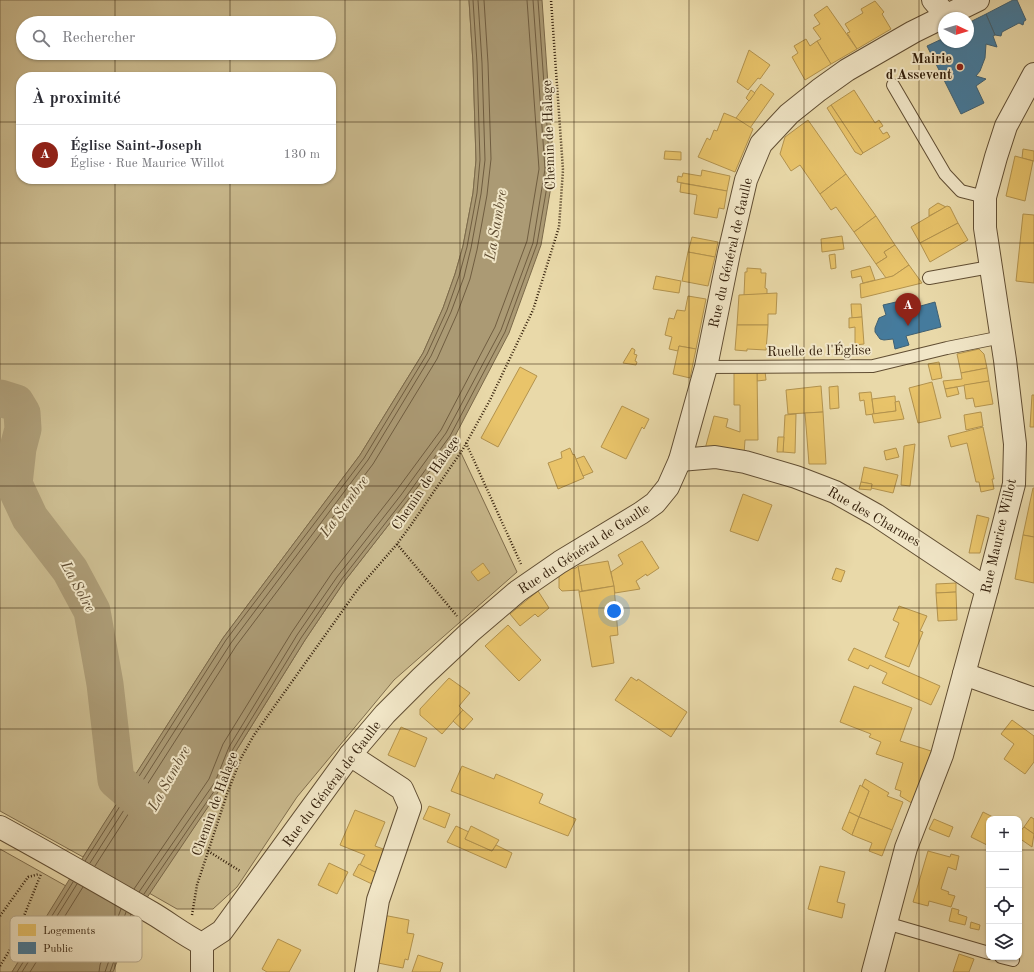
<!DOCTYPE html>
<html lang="fr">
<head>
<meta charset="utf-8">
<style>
	:root { --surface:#fff; --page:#f7f7f7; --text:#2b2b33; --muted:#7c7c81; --line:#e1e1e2; --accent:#8f2418 }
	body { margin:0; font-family:"Old Standard TT",serif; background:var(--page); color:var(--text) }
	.controls { position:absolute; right:12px; bottom:12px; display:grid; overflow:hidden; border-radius:8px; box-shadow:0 1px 3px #0004 }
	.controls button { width:36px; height:36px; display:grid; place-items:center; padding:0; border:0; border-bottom:1px solid var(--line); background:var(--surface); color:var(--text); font:20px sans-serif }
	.compass { position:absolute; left:938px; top:12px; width:36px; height:36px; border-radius:50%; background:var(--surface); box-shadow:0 1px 3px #0004; rotate:94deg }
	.you { position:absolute; left:614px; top:611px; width:14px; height:14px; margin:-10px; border:3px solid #fff; border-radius:50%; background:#1a73e8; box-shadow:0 0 0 6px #1a73e833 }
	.badge { display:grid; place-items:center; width:26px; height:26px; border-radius:50%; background:var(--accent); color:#fff; font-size:13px; font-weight:700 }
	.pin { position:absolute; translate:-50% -33px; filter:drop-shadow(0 1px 2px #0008) }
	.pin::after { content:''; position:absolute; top:21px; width:14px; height:12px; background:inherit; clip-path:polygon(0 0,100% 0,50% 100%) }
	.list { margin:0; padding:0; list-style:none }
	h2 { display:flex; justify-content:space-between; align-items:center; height:52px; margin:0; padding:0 16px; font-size:17px }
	h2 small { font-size:13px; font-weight:400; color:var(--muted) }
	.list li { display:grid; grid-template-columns:26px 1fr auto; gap:12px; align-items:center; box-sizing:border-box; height:60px; padding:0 16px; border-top:1px solid var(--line) }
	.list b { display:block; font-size:15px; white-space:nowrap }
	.list p { margin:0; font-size:13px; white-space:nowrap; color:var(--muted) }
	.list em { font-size:13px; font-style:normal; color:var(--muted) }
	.icon { flex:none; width:22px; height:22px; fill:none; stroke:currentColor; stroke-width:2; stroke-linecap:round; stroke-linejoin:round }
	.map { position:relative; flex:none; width:1034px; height:972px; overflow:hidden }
	.search { position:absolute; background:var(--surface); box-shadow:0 1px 3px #0004; left:16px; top:16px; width:320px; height:44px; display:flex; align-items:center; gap:10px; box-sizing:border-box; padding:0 14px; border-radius:22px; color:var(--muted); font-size:15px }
	.panel { position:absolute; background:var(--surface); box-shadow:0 1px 3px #0004; left:16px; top:72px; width:320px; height:112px; border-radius:16px }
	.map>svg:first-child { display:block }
</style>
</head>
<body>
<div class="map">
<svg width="1034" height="972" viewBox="0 0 1034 972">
	<rect width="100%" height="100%" fill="#e9d9a9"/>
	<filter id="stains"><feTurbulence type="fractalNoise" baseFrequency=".005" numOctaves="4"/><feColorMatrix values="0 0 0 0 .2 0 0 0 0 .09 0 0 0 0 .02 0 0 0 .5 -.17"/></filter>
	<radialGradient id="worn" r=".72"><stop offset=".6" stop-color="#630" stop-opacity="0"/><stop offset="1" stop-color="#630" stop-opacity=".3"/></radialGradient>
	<g fill="#caba8e" stroke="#7f6d4d" fill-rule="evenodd">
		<path d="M0 0H469L473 63 476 160 473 193 463 246 455 274 443 308 423 353 360 455 223 638 83 857 0 811ZM23 23H329V53H23ZM21 77H331V179H21Z"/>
		<polygon points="454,438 517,572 394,680 297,797 237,887 213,909 177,909 149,893 222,786 236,751 305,640 344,582 408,500"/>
		<polygon points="0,849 66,886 12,972 0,972"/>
	</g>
	<polygon fill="#ab9a74" stroke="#7b694a" points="469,0 542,0 554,169 541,245 509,333 454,438 408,500 344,582 305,640 236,751 222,786 134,917 113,972 12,972 103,825 223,638 360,455 423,353 443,308 455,274 463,246 473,193 476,160 473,63"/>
	<g fill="#e9c46a" stroke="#b3934e">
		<polygon points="875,1 884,12 882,14 891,29 857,49 847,33 850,32 845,24 863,13 861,9"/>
		<polygon points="827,6 857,49 831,64 817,41 821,39 813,28 820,24 814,15"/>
		<polygon points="806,39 810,46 817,41 831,64 805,80 792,57 798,53 794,46"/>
		<polygon points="749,50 770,65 760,79 758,78 748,90 737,82"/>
		<polygon points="761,84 774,94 750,128 736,118"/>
		<polygon points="751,90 755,93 749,101 746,98"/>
		<polygon points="854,90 875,123 879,120 883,126 879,128 883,134 887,132 890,137 863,153 831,105"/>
		<polygon points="831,105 863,153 861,155 855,152 827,108"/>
		<polygon points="724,113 736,118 753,129 735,172 698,157 707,138 710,140 714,130 717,131"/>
		<polygon points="808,120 846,174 820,194 800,165 791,171 780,154 785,137"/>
		<polygon points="1023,149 1034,151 1034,161 1022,158"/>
		<polygon points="665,151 681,152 681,160 664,159"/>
		<polygon points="1015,156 1033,161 1025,201 1006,196"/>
		<polygon points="702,170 730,176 727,191 677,182 678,176 682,177 683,173 701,176"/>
		<polygon points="846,174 876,216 854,232 836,207 831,210 820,194"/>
		<polygon points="681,183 727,191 724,209 719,208 717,218 694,214 697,195 680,192"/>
		<polygon points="938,203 946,207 929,216 929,209"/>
		<polygon points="947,206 950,207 958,223 920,243 911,227"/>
		<polygon points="1023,214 1034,215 1034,283 1016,281"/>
		<polygon points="876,216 895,245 884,252 887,257 876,264 854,232"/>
		<polygon points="958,223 968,240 930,262 920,243"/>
		<polygon points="842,236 844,249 822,252 821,239"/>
		<polygon points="692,237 718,242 715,257 688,252"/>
		<polygon points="895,245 909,265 893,276 886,278 876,264 887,257 884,252"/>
		<polygon points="688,252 715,257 708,286 682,281"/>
		<polygon points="835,254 836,268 831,269 829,255"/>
		<polygon points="909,265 922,283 861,298 860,284 893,276"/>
		<polygon points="870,266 875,280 863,283 861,276 852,278 851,271"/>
		<polygon points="747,268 761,269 761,273 766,273 765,288 767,289 767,295 744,295 745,272 747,272"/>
		<polygon points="656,276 681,281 679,293 653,289"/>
		<polygon points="777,293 776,314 768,314 768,325 737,325 739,295"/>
		<polygon points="688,296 706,299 696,349 679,346 678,351 669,349 672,337 665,335 669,318 674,319 677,310 685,311"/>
		<polygon points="851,304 861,304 862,317 852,318"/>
		<polygon points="862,317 864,344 855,345 855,327 849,328 849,318"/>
		<polygon points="737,325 768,325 766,350 747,349 747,351 735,350"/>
		<polygon points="679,346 696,349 690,378 673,374"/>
		<polygon points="632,348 635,350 634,354 637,355 635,361 637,362 636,365 623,363"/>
		<polygon points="979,349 984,354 987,368 961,373 957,354"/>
		<polygon points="939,362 942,378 932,380 928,364"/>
		<polygon points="520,367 537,376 498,447 481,438"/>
		<polygon points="987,368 989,381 945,389 943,381 962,379 961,373"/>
		<polygon points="765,371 766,380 757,381 757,372"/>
		<polygon points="757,372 758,440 745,440 744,454 705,449 714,416 728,419 726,427 740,432 740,405 734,405 734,373"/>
		<polygon points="989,381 993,404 975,407 973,398 966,399 964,385"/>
		<polygon points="932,382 941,418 918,423 909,388"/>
		<polygon points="821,386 823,412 788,414 786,390"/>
		<polygon points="838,386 839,408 830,409 829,387"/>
		<polygon points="957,387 959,394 947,397 945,389"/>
		<polygon points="871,392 874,414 866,415 864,400 860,401 859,393"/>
		<polygon points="1032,395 1034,395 1034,427 1030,427"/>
		<polygon points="895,396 896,411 874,414 872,399"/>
		<polygon points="899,401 904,419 874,423 872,414 896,411 895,402"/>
		<polygon points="622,406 649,419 644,429 642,427 626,459 601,447"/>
		<polygon points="823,412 826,464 809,464 805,413"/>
		<polygon points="981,412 983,426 966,430 964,415"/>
		<polygon points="796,414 795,453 783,452 785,415"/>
		<polygon points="983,427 994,479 992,479 994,489 981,492 979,482 976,482 967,443 951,447 948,436"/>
		<polygon points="778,437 784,437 783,452 777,452"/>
		<polygon points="915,444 910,486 901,485 904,446"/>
		<polygon points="570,448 573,455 574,454 584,478 558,489 548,463 562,458 561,452"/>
		<polygon points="896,448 899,457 886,460 884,451"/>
		<polygon points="584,456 593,472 583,476 576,459"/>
		<polygon points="864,467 898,475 893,493 871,488 872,484 861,482"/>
		<polygon points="861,482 872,484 871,490 859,489"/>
		<polygon points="1033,488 1034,488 1034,537 1023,535"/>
		<polygon points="743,494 772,505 758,541 730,531"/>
		<polygon points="977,515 989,518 980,553 969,553"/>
		<polygon points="1023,535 1034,537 1034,583 1015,579"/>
		<polygon points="642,541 659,568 647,576 646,574 636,581 640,589 615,593 611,572 623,564 618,555"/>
		<polygon points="608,561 614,586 582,591 578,566"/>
		<polygon points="483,563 490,573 478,581 471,572"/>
		<polygon points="578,566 582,591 579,592 579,590 562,591 559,588 559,574 566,569 576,568"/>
		<polygon points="836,568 845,571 841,582 832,579"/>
		<polygon points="956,583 956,592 936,593 936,584"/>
		<polygon points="614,586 618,635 610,636 614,663 592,667 579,592"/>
		<polygon points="538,591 549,608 538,617 535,614 520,626 510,614"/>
		<polygon points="956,592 957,620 938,621 936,593"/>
		<polygon points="899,606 927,616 920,631 923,632 909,667 885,657 899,623 893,620"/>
		<polygon points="508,625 541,660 519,681 485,646"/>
		<polygon points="854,648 940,686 931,705 882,683 887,673 870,665 868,669 848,660"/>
		<polygon points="631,677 637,681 638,679 687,712 671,737 615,700"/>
		<polygon points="449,678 470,693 459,706 463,710 442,734 420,715 420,709"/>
		<polygon points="854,686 912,708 900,741 931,751 915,805 900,796 901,791 895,789 903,763 876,754 881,742 869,737 871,734 840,722"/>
		<polygon points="463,710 473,719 463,730 453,721"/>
		<polygon points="1012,720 1034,736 1034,762 1025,774 1004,759 1014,744 1001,734"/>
		<polygon points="401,727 427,738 415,767 388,755"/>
		<polygon points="462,766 494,779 496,774 543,794 539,803 576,819 568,836 451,791"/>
		<polygon points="865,779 889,793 887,796 903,802 892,830 859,817 869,791 862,786"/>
		<polygon points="860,785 869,791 859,817 849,812"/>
		<polygon points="429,806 450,814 445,828 423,819"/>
		<polygon points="355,810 385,822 375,846 386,850 377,873 360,865 365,855 340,845"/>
		<polygon points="849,812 859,817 852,835 842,829"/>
		<polygon points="983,812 997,819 989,819 989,846 971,837"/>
		<polygon points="859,817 892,830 882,856 869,851 872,843 852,835"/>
		<polygon points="1031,817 1034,819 1034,834 1024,827"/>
		<polygon points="934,819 953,827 949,837 929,829"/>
		<polygon points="456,826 469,832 465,839 492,851 496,845 512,853 506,868 447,842"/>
		<polygon points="471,826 499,840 492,851 465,839"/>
		<polygon points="1024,827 1034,834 1032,847 1019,838 1019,833"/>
		<polygon points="928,851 950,857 951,854 959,856 956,870 948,867 941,889 949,892 948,894 955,896 951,907 929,901 928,906 913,902"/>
		<polygon points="329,863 348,872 337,894 318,885"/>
		<polygon points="359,864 377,873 372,884 353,875"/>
		<polygon points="820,866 845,872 837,902 845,904 842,918 808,909"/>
		<polygon points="952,908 959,910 958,914 967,917 965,925 949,921"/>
		<polygon points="383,915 409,920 407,933 414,934 408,960 405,959 403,968 373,962"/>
		<polygon points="971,922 980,925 979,930 970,928"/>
		<polygon points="278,939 301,950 289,972 267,972 262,969"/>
		<polygon points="959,954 974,959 969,972 953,972"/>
		<polygon points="418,955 443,963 440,972 412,972"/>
	</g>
	<g fill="#457b9d" stroke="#406072">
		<polygon points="1013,0 1017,0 1026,20 1024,21 1023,25 1019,23 1002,32 1001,36 995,35 986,14"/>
		<polygon points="986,14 995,35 993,36 997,47 986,44 985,58 980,71 976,76 986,79 976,86 984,103 961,114 927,46 944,38 944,42 968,42 968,23"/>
		<polygon points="896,302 899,312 935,302 941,327 906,336 909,345 895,349 893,339 884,340 880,339 875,332 875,328 879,318 886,315 883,305"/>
	</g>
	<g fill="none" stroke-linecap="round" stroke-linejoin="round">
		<g stroke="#705d40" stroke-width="1">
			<polyline points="85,861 226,640 364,458 427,354 447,310 459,276 467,247 477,193 480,160 477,63 473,0"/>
			<polyline points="90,863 231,643 368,460 431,356 451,312 464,277 471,248 481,194 485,160 482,63 478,0"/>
			<polyline points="95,866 236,646 373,464 437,359 457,314 470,279 477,250 487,195 491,159 488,63 484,0"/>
			<polyline points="134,889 209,779 223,744 292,632 332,573 396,491 441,430 495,327 527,241 539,169 527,0"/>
			<polyline points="139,892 215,782 229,747 297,635 337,577 401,495 446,433 501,330 533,243 545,169 533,0"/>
			<polyline points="144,894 219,784 233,749 301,638 341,580 405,498 450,436 505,332 537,244 550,169 538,0"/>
			<polyline points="17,972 73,882"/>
			<polyline points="22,972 77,884"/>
			<polyline points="30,972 83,887"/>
			<polyline points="99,972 100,965 121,909"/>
			<polyline points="105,972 126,912"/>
			<polyline points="110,972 131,914"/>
		</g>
		<polyline stroke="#ab9a74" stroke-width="37" points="0,398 16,403 22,413 23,429 18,448 14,484 30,518 70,570 92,611 105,684 116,780 138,799 153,810"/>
		<g stroke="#614e33" stroke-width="14">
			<g id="service">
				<polyline points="893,85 945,174 961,191 985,197"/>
				<polyline points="929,278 990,267"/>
				<polyline points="706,367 873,366 947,348 1002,337"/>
				<polyline points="886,923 989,953"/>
				<polyline points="1001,957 1013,960"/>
			</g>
		</g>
		<g stroke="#614e33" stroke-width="24">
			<g id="minor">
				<polyline points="933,0 946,15"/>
				<polyline points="680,460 715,457 745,462 796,477 835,492 876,515 987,589"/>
				<polyline points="964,674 1034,699"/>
				<polyline points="350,755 402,789 410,807 378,900 366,972"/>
				<polyline points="202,944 202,972"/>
				<polyline points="873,972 906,848 942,755 987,589 1014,484 1015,444 1005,360 985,228 985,197 996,157 1006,126 1034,74"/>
			</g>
		</g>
		<g stroke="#614e33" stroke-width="24">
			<path id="tertiary" d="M0 827C51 855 102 884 152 913 169 923 184 935 202 944L222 931 350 755 385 714 421 678 470 632 518 591 560 562 641 513 655 503 668 487 680 460 706 367 729 253 746 180 761 144 789 114 819 90 847 70 913 32 978 0"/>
		</g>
		<g stroke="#34200c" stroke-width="2.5" stroke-dasharray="1 2" stroke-linecap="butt">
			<polyline points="466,443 521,564"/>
			<polyline points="397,544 457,616"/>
			<polyline points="208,851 240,871"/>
			<polyline points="192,915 197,885 227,794 241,758 254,735 358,589 397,544 411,525 463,449 490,400 533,310 559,227 563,170 551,0"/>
			<polyline points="0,916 28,877 39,874"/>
			<polyline points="0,966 11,948 41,874"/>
		</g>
		<use href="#service" stroke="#f1e6c7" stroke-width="12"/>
		<use href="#minor" stroke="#f1e6c7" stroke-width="22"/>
		<use href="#tertiary" stroke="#f1e6c7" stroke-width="22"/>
	</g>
	<path fill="none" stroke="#34200c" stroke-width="1" stroke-opacity="0.55" d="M115 0V23M230 0V23M345 0V972M460 0V972M574 0V972M689 0V972M804 0V972M919 0V972M115 53V77M230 53V77M0 122H21M331 122H1034M115 179V972M230 179V972M0 243H1034M0 364H1034M0 486H1034M0 608H1034M0 729H1034M0 850H989M1019 850H1034"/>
	<circle fill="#8f2418" stroke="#f1e6c7" stroke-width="1.5" cx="960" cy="67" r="4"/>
	<g text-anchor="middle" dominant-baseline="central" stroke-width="4" stroke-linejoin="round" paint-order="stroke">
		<g font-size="14" font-weight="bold" fill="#34200c" stroke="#f1e6c7" text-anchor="end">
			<text x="952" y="59">Mairie<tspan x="952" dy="16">d'Assevent</tspan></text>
		</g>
		<g font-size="14" fill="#34200c" stroke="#f1e6c7">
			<text transform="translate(549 135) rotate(-92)">Chemin de Halage</text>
			<text transform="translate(731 253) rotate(-77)">Rue du Général de Gaulle</text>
			<text transform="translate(819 351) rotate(-1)">Ruelle de l'Église</text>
			<text transform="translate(426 483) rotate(-56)">Chemin de Halage</text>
			<text transform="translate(874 517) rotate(30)">Rue des Charmes</text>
			<text transform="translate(999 536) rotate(-77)">Rue Maurice Willot</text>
			<text transform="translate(584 549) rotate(-33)">Rue du Général de Gaulle</text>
			<text transform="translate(332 784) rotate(-53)">Rue du Général de Gaulle</text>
			<text transform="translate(215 804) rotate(-70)">Chemin de Halage</text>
		</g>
		<g font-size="15" font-style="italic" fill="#5e4b30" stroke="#f1e6c7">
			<text transform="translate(497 225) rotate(-80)">La Sambre</text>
			<text transform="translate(345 507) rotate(-54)">La Sambre</text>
			<text transform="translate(77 587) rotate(61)">La Solre</text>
			<text transform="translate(170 779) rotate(-61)">La Sambre</text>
		</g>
	</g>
	<rect x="10" y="916" width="132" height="46" rx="6" fill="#f1e6c7" stroke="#b8ab8f" stroke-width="1"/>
	<rect x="18" y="924" width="18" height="12" fill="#e9c46a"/>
	<rect x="18" y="942" width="18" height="12" fill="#457b9d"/>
	<g font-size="11" fill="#34200c">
		<text x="43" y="934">Logements</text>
		<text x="43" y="952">Public</text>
	</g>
	<rect width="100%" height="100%" filter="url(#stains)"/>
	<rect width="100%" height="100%" fill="url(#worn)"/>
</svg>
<div class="controls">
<button>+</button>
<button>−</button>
<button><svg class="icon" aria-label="locate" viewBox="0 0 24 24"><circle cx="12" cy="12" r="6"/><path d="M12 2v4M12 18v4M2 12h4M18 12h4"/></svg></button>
<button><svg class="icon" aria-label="layers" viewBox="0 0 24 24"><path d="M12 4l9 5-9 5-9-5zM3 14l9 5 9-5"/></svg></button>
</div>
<svg class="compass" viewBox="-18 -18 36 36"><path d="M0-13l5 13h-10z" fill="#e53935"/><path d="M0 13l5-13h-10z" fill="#7c7c81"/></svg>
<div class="you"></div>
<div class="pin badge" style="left:908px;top:326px">A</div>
<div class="search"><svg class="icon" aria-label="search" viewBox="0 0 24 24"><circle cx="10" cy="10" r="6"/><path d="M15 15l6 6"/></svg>Rechercher</div>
<section class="panel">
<h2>À proximité<small></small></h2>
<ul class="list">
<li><span class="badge">A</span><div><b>Église Saint-Joseph</b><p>Église · Rue Maurice Willot</p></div><em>130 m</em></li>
</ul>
</section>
</div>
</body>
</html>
